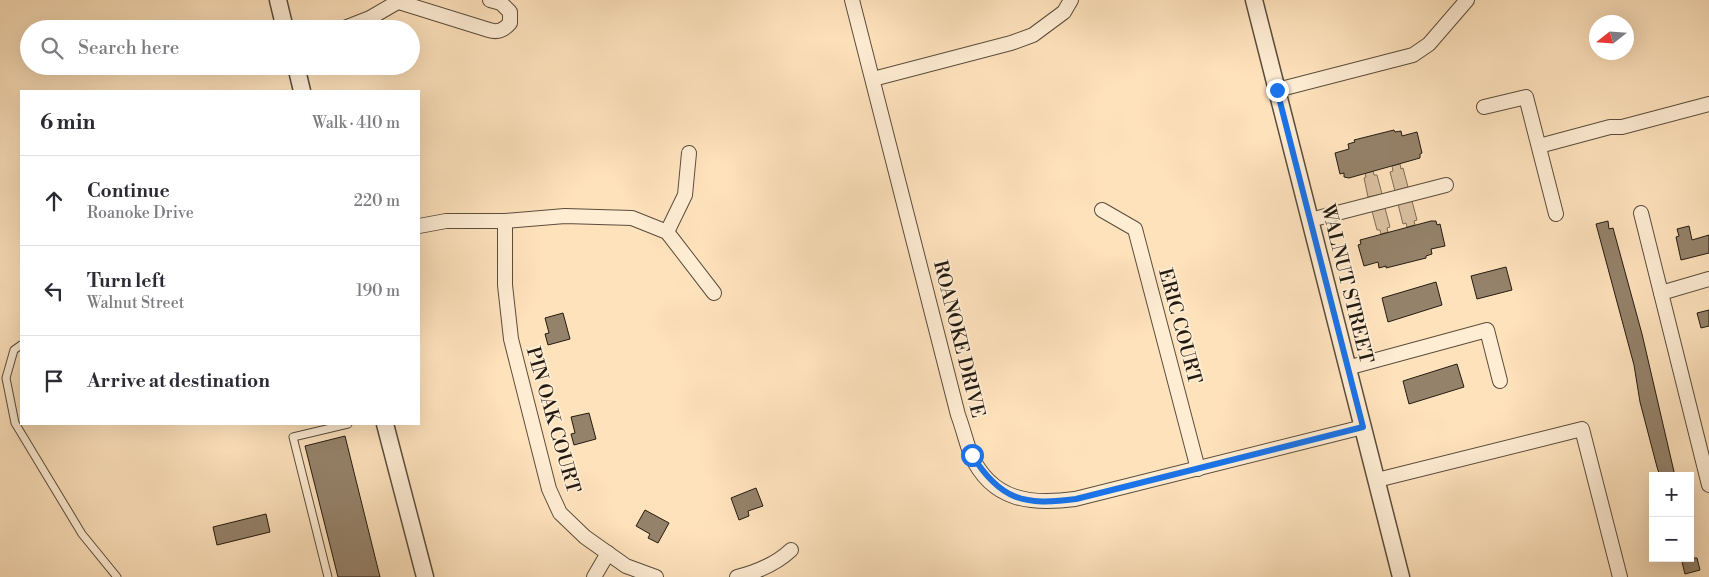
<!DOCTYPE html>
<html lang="en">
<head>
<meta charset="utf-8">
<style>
	:root { --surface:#fff; --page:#f2f2f3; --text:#2b2b33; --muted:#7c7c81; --line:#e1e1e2 }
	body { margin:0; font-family:"Libre Bodoni",serif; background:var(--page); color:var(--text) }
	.controls { position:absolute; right:15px; bottom:15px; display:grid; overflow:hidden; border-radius:0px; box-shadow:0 5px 20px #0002 }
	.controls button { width:45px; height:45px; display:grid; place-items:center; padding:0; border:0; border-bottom:1px solid var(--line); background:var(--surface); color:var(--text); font:25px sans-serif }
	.compass { position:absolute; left:1589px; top:15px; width:45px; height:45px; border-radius:50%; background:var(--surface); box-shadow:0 5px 20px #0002; rotate:253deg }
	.stop { position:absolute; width:15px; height:15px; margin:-11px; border:4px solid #1a73e8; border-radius:50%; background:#fff }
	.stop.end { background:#1a73e8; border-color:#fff; box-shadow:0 1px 5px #0008 }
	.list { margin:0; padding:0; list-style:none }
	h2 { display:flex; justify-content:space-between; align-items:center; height:65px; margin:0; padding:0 20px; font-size:21px }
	h2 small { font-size:16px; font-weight:400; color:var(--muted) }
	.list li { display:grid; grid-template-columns:32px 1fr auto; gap:15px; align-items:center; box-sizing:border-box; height:90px; padding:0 20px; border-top:1px solid var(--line) }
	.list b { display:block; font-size:19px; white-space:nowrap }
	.list p { margin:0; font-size:16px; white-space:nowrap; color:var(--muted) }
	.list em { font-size:16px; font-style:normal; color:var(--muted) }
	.icon { flex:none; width:28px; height:28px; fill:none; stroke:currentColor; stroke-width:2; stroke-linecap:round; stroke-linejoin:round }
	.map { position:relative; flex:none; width:1709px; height:577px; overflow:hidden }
	.search { position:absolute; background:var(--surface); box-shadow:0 5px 20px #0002; left:20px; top:20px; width:400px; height:55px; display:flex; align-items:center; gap:12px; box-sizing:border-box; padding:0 18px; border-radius:28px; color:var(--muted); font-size:19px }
	.panel { position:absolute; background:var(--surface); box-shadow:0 5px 20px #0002; left:20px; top:90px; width:400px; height:335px; border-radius:0px }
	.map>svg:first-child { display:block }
</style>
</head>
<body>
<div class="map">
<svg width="1709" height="577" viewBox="0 0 1709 577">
	<rect width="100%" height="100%" fill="#fee2bc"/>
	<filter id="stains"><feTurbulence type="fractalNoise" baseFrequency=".004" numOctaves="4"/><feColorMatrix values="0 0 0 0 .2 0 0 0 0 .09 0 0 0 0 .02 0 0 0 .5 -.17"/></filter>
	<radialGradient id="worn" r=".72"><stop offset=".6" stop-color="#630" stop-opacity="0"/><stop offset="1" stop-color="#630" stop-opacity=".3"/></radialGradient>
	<g fill="#d9c09f" stroke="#7e6e58">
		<polygon points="1400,164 1401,169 1403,168 1408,187 1395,191 1390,172 1393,171 1392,166"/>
		<polygon points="1373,171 1374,175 1377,175 1382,194 1368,197 1364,178 1366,177 1365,173"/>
		<polygon points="1412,201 1417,220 1414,221 1415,225 1407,227 1406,223 1403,224 1398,204"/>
		<polygon points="1385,208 1390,227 1387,228 1388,232 1381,234 1380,230 1377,230 1372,211"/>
	</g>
	<g fill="#95826a" stroke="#231b11">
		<polygon points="1394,130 1395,132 1401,131 1402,136 1417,132 1422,153 1420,154 1420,158 1349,178 1344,177 1344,173 1340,174 1335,153 1349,149 1348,144 1355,142 1354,140"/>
		<polygon points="1431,221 1436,221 1437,225 1440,224 1445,246 1431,249 1432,254 1426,256 1426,258 1386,268 1386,266 1379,268 1378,262 1364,266 1358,245 1361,244 1360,240"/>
		<polygon points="1608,221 1609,229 1613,228 1642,334 1675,476 1660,476 1657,467 1640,402 1634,365 1596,224"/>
		<polygon points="1689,226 1692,240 1709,235 1709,253 1681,260 1676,237 1679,236 1677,229"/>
		<polygon points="1506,267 1512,290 1477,299 1471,276"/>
		<polygon points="1436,282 1442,305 1388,322 1382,298"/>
		<polygon points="1709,310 1709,326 1701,328 1697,313"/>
		<polygon points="563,313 570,339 548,345 545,334 549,333 545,318"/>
		<polygon points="1457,364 1464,387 1409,404 1403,381"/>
		<polygon points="589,413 596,439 574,445 571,434 575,433 571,417"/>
		<polygon points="345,436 380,577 338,577 305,446"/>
		<polygon points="756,488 763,506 748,511 749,516 739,520 731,498"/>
		<polygon points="645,510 669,523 658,543 648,538 650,534 636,526"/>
		<polygon points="266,514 270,532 217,545 213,527"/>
		<polygon points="1681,558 1697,558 1700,570 1685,574"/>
	</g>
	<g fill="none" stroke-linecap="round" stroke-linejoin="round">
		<g stroke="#5a4d3c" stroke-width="9">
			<g id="service">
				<polyline points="21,345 14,350 6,378 15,423 82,534 117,577"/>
				<polyline points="328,577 293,437 348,424"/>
			</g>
		</g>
		<g stroke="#5a4d3c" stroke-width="16">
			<g id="minor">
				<path d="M852 0 958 415C963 428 966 442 971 455 992 501 1031 505 1075 499L1363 427"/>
				<path d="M399 2 489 30C498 33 504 30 510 23V12L501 3 490 0"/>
				<polyline points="342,29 370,18 401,0"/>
				<polyline points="873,79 1011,43 1033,35 1064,12 1071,0"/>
				<polyline points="1277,90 1413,55 1429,44 1467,0"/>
				<polyline points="1484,107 1526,97 1556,214"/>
				<polyline points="1539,146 1610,127 1622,127 1709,104"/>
				<polyline points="1102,210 1135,229 1198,469"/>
				<polyline points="1641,213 1709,485"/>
				<polyline points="1310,220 1446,185"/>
				<polyline points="505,221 505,285 511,339 549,489 560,513 585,537 626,566 656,577"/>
				<polyline points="419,226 446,221 505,221 565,216 632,218 667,232 714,293"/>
				<polyline points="667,232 685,195 689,153"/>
				<polyline points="1661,293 1709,279"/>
				<polyline points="1347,368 1487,330 1500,381"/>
				<polyline points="1377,480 1582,429 1620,577"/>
				<polyline points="594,577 608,553"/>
				<path d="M737 577C757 572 776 564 791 550"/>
			</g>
		</g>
		<g stroke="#5a4d3c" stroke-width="19">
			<g id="tertiary">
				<polyline points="278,0 285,29"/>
				<polyline points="1254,0 1401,577"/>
				<polyline points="296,66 302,91"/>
				<polyline points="385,424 425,577"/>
			</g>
		</g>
		<use href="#service" stroke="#feecd3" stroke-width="7"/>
		<use href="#minor" stroke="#feecd3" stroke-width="14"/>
		<use href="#tertiary" stroke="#feecd3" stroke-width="16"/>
	</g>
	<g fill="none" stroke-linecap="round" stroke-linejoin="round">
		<path stroke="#1a73e8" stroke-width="6" d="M972 455C1000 500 1024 506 1076 499L1363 427 1277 90"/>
	</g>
	<g text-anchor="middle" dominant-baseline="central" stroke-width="4" stroke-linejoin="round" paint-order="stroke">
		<g font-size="19" fill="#231b11" stroke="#feecd3">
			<text transform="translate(1347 284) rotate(76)">WALNUT STREET</text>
			<text transform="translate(1180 326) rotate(75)">ERIC COURT</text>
			<text transform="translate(959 339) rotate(76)">ROANOKE DRIVE</text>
			<text transform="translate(553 420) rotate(74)">PIN OAK COURT</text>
		</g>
	</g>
	<rect width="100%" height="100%" filter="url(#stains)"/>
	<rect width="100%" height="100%" fill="url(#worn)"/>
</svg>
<div class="controls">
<button>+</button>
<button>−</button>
</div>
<svg class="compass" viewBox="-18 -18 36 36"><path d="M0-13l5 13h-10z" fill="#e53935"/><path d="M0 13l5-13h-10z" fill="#7c7c81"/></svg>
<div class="stop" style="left:972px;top:455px"></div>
<div class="stop end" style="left:1277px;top:90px"></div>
<div class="search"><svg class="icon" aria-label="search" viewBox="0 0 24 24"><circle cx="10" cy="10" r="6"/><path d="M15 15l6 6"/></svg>Search here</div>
<section class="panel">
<h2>6 min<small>Walk · 410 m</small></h2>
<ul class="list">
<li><svg class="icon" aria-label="ahead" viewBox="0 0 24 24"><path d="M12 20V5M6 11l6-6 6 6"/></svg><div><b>Continue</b><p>Roanoke Drive</p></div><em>220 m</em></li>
<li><svg class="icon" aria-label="left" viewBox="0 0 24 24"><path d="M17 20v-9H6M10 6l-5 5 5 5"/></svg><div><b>Turn left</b><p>Walnut Street</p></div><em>190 m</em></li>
<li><svg class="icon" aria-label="arrive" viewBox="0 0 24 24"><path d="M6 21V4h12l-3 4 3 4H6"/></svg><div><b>Arrive at destination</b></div></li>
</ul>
</section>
</div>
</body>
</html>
